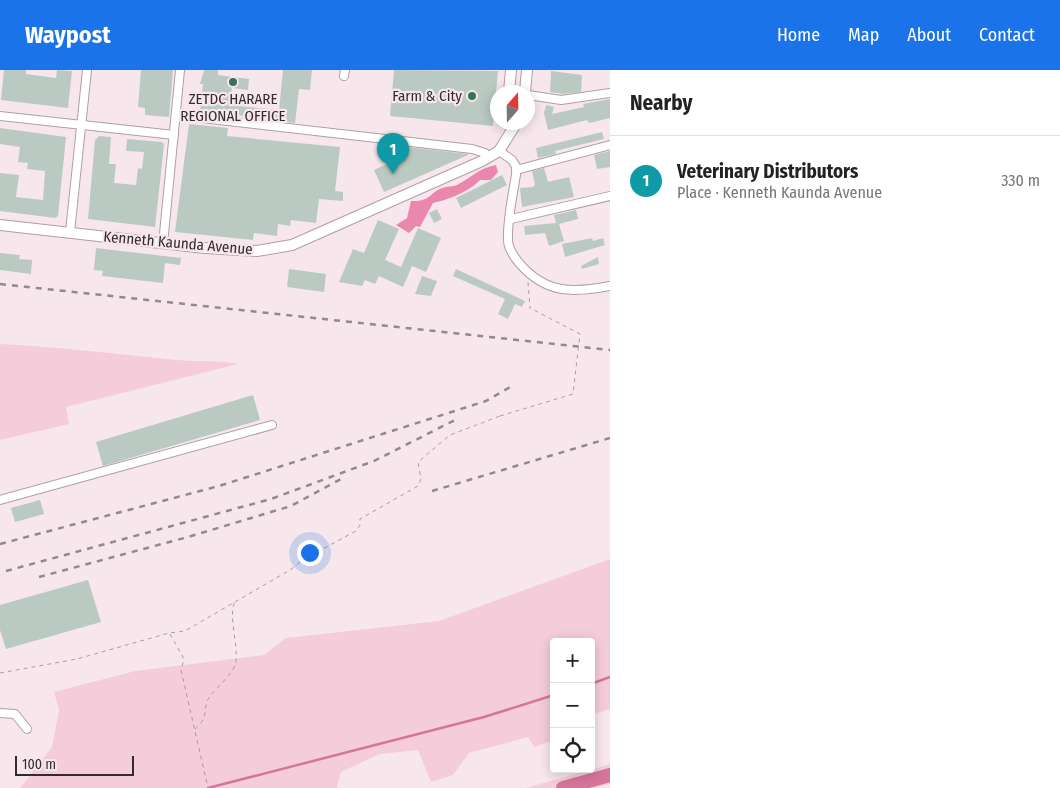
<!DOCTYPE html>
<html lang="en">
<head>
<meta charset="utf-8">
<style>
	:root { --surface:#fff; --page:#f6f6f6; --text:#222; --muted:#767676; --line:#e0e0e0; --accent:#1a73e8 }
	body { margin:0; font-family:"Fira Sans Condensed",sans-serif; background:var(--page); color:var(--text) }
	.controls { position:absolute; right:15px; bottom:15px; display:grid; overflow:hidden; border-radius:5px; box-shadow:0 2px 12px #0003 }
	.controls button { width:45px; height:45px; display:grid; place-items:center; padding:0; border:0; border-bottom:1px solid var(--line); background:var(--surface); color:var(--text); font:25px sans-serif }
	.compass { position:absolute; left:490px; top:15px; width:45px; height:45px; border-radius:50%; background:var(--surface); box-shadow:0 2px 12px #0003; rotate:20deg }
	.scale { position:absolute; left:15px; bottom:12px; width:119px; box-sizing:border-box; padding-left:5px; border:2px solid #322c2e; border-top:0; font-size:14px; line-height:18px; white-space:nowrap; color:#322c2e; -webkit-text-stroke:4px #f7e7ec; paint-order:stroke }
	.you { position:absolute; left:309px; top:482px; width:18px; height:18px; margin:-12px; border:4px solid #fff; border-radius:50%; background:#1a73e8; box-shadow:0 0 0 8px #1a73e833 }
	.badge { display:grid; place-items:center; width:32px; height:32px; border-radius:50%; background:var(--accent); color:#fff; font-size:16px; font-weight:700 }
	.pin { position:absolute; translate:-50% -41px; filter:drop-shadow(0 1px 2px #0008) }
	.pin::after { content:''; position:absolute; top:26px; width:18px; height:15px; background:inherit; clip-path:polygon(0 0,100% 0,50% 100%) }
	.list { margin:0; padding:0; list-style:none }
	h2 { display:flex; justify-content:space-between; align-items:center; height:65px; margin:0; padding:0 20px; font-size:21px }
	h2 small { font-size:16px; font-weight:400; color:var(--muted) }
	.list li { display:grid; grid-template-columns:32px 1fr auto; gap:15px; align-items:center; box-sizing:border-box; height:90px; padding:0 20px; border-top:1px solid var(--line) }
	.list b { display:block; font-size:19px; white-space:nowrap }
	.list p { margin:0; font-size:16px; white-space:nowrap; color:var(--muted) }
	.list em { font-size:16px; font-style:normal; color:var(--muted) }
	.icon { flex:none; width:28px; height:28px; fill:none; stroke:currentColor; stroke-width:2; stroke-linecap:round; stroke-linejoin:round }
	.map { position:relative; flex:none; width:610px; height:718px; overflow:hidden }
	header { display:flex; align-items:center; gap:30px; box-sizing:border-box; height:70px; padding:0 25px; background:var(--accent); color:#fff }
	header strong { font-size:24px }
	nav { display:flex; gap:28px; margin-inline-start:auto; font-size:18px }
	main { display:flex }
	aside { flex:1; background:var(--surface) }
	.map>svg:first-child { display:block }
</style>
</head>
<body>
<header>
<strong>Waypost</strong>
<nav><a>Home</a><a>Map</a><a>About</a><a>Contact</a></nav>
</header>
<main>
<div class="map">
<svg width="610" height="718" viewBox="0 0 610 718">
	<rect width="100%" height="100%" fill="#f7e7ec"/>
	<g fill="#f5cdda">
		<path d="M0 274C59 277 118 284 177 290 197 292 217 290 238 294L66 337 69 354 0 370Z"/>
		<polygon points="610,489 610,639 591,645 591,572 554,572 554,670 534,677 528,667 469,683 453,705 431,712 418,680 380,684 341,702 337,718 20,718 52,677 59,640 54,622 135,601 264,585 286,568 439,551"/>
		<polygon points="610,694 610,714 595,718 526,718"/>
	</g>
	<path fill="#e987ac" d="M496 95 498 102 491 110H480C470 121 448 130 433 133L420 157 416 156 409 163 396 155 407 148 411 131C431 132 430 122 442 118 447 116 453 117 457 115 472 107 479 98 496 95Z"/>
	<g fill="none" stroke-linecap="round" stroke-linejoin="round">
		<g stroke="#d5759a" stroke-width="2.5">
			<polyline points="591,614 610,607"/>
			<polyline points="208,718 484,647 554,625"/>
		</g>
		<polyline stroke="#d5759a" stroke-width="14" points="563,718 610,705"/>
	</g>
	<g fill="#bbc9c3">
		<polygon points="4,0 26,0 26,4 56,8 57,0 72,1 68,38 1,30"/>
		<polygon points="141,0 173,0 169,47 145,45 145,38 138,37"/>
		<polygon points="204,0 218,0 218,5 249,9 248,20 232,18 230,35 279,40 283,0 312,0 310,20 299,19 295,53 200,40 203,14 200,14"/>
		<polygon points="394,0 498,1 493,56 390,46"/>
		<polygon points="551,1 582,5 581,22 563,24 550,22"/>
		<polygon points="610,29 610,48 589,53 587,50 548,60 544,43 546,35 554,37 552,44 584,37 583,34"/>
		<polygon points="189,54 228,58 227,66 340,77 335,121 343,122 343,131 319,129 316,153 291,150 290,156 278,154 277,166 254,163 253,170 175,162"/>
		<polygon points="0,58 66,67 58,146 55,148 0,141 0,103 19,105 16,127 43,130 45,101 27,99 28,93 18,92 20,77 0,74"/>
		<polygon points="602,62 604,69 555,81 556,84 538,88 536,78"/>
		<polygon points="99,66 111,67 109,94 116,94 114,113 136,115 138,98 142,99 144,82 126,81 127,69 162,72 164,75 155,157 88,149 95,70"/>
		<polygon points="389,75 468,84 468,85 384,122 374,100 387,94"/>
		<polygon points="610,81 610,97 597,99 594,85"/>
		<polygon points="544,98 548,112 569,107 574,127 522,137 520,118 533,117 535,115 532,101"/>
		<polygon points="502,105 507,115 461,138 456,128"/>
		<polygon points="437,139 442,149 434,153 429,143"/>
		<polygon points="576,140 578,149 559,154 564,171 549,176 545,163 525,165 524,156 556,153 554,145"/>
		<polygon points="378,150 399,159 385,190 401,197 418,158 441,168 426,202 412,196 403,217 379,206 375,214 365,210 362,216 339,212 353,179 364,183"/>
		<polygon points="592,168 593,171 603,168 605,175 565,187 562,174"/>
		<polygon points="96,178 181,188 180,195 165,193 163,213 102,206 103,201 94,200"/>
		<polygon points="0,183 20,185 19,189 32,190 31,204 0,200"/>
		<polygon points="598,187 599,194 582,199 581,196"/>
		<polygon points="289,199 326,204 324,222 287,217"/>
		<polygon points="456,199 525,231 522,237 515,234 508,249 498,244 505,229 453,206"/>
		<polygon points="422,206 437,211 431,226 415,224"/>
		<polygon points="253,325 260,350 103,396 96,372"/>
		<polygon points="40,430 44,444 15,452 11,438"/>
		<polygon points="88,510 101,552 6,579 0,560 0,535"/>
	</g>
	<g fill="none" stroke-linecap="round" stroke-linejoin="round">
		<g stroke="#ae9fa4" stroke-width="10">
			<g id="minor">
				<polyline points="344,6 345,0"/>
				<polyline points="528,25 561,30 610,23"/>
				<polyline points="176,45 472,79 485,83 489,87"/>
				<polyline points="0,46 174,65"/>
				<path d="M499 81 512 90 517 98C514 120 507 148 508 170 508 179 514 187 520 194 546 224 573 223 610 216"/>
				<polyline points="516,100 610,75"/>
				<polyline points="511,149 610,126"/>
				<polyline points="70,162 87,0"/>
				<polyline points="163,174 180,0"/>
				<polyline points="0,430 272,355"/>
				<polyline points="0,643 15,644 27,659"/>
			</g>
		</g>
		<g stroke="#ae9fa4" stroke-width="12">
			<g id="major">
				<polyline points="509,22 511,0"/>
				<polyline points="525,22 527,0"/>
				<polyline points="0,155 205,178 257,181 292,175 482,91 499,81 517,52"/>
			</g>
		</g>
		<g stroke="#a99da1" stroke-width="1" stroke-dasharray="4 4" stroke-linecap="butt">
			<polyline points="528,212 530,238"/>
			<polyline points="170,564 184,589 181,600 208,718"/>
			<polyline points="0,603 77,589 169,563 185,561 290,500 304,489 356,461 360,455 360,449 418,416 421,409 418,392 450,365 500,346"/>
			<path d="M195 659C211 645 201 639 210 626 217 617 234 603 236 592 238 572 228 547 235 531"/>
		</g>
		<use href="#minor" stroke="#fff" stroke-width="8"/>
		<use href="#major" stroke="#fff" stroke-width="10"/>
		<g stroke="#93888c" stroke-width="2.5" stroke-dasharray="6 6" stroke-linecap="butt">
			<polyline points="0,214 610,280"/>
			<polyline points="432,421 610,368"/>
			<polyline points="0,474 219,416 486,331 512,316"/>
			<polyline points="6,501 271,429 374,391 459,348"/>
			<polyline points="39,507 188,467 291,436 341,409"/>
		</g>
		<polyline stroke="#a99da1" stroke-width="1" stroke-dasharray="4 4" stroke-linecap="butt" points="500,346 573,324 580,264 530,238"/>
	</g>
	<g fill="#37725b" stroke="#f7e7ec" stroke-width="2">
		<circle cx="233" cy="12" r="5"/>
		<circle cx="472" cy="26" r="5"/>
	</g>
	<g text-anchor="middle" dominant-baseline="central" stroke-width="4.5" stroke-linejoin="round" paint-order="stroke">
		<g font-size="15" fill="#322c2e" stroke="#f7e7ec" text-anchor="end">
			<text x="462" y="26">Farm &amp; City</text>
			<text x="233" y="29" text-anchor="middle">ZETDC HARARE<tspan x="233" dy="17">REGIONAL OFFICE</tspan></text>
		</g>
		<g font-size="15" fill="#322c2e" stroke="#f7e7ec">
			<text transform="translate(178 173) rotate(5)">Kenneth Kaunda Avenue</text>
		</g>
	</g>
</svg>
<div class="controls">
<button>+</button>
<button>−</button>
<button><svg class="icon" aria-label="locate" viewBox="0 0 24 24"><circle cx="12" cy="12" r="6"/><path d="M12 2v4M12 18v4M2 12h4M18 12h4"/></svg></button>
</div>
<svg class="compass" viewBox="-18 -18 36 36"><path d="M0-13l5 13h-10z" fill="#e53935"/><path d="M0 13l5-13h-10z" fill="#767676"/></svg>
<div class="scale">100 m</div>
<div class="you"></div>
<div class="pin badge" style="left:393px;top:104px;background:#0f9aa8">1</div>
</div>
<aside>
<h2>Nearby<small></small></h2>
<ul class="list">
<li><span class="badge" style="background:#0f9aa8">1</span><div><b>Veterinary Distributors</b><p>Place · Kenneth Kaunda Avenue</p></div><em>330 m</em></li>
</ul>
</aside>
</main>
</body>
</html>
